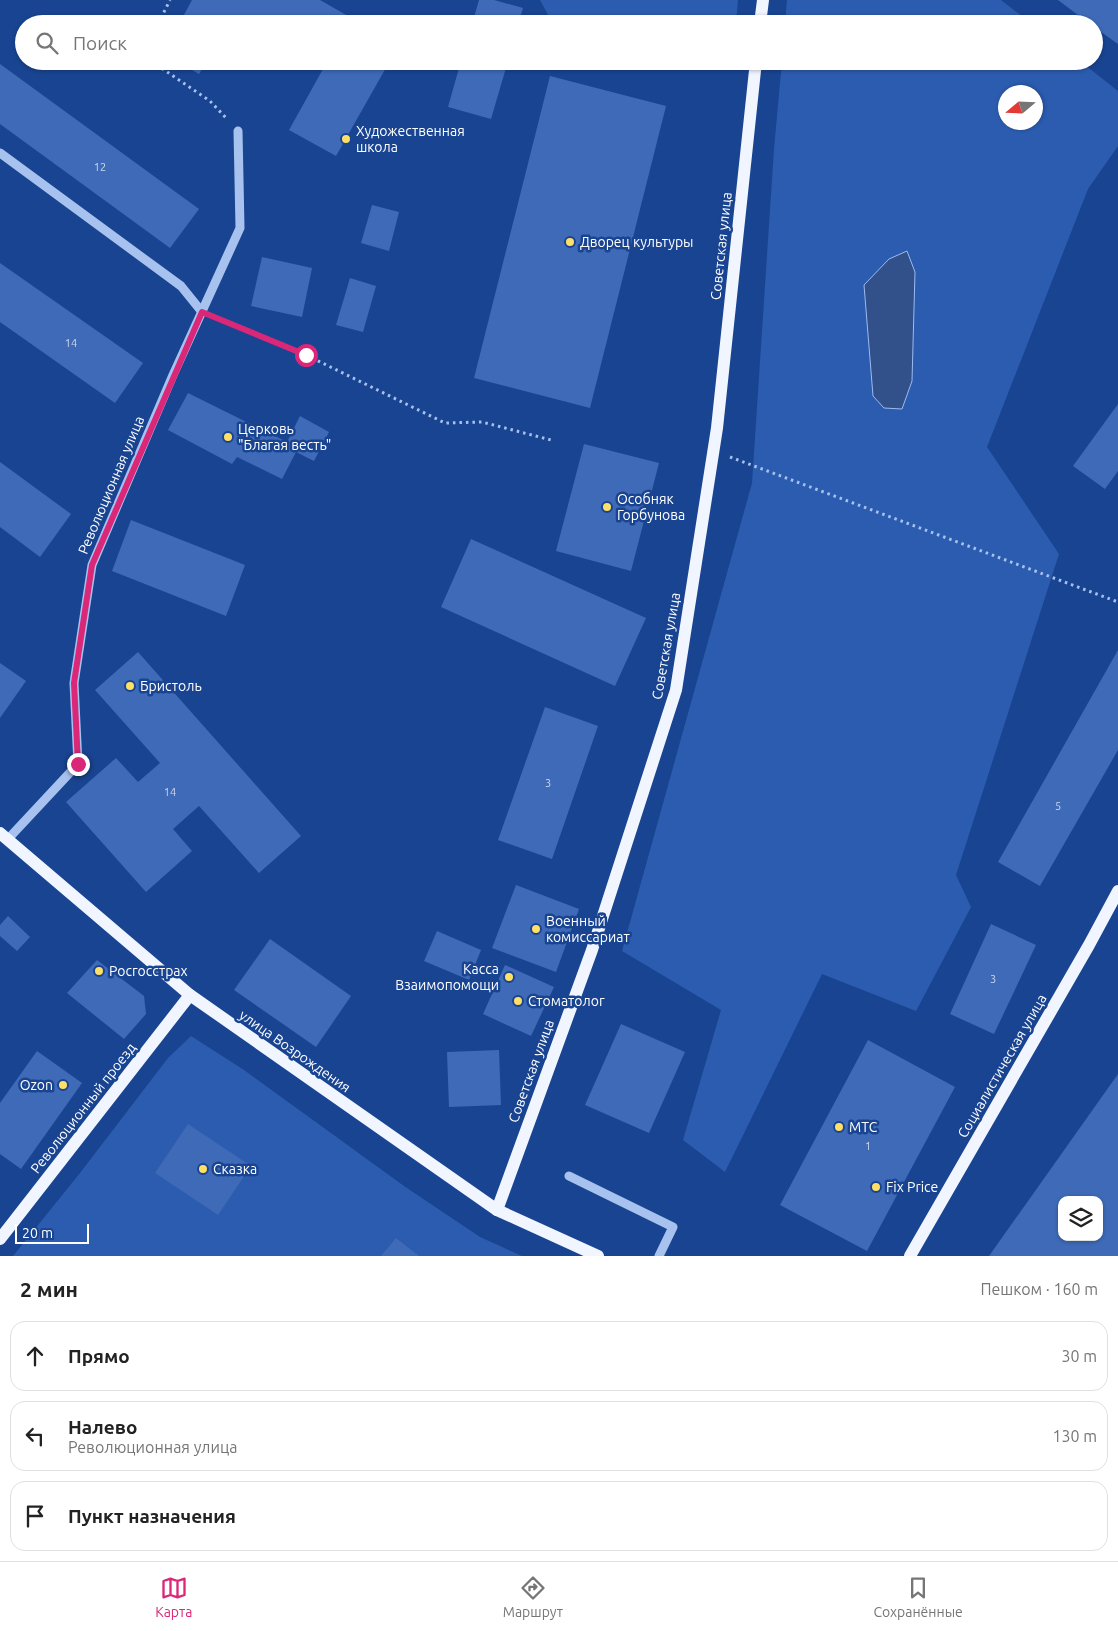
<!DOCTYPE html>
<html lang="ru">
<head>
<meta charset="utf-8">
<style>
	:root { --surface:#fff; --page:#f6f6f6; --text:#222; --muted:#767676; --line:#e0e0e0; --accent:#db2777 }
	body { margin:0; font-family:Ubuntu,sans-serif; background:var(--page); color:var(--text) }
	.controls { position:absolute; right:15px; bottom:15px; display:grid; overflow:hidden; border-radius:10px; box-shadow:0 1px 4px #0004 }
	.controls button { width:45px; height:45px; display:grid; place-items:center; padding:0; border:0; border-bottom:1px solid var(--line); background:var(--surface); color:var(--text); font:25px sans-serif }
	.compass { position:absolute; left:998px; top:85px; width:45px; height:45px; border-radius:50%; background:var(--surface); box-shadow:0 1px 4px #0004; rotate:251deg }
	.scale { position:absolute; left:15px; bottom:12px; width:74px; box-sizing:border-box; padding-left:5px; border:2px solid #fff; border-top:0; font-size:14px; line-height:18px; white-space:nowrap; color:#fff; -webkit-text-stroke:4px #194491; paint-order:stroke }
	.stop { position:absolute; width:15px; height:15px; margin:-11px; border:4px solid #db2777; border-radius:50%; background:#fff }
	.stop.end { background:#db2777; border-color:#fff; box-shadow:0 1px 5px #0008 }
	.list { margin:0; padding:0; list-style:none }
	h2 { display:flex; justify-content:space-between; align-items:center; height:65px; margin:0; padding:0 20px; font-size:21px }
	h2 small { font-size:16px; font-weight:400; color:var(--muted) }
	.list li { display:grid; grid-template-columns:32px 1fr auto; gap:15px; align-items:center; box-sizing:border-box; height:70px; margin:0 10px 10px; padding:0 10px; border:1px solid var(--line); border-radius:15px }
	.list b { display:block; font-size:19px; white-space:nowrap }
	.list p { margin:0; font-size:16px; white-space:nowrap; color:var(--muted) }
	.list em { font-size:16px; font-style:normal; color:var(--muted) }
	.icon { flex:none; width:28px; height:28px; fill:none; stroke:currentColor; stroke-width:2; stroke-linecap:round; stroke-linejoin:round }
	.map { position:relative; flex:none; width:1118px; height:1256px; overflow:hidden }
	.search { position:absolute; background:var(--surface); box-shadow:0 1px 4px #0004; left:15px; right:15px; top:15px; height:55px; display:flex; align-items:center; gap:12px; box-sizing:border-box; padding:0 18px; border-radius:28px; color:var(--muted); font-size:19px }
	.sheet { height:305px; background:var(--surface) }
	nav { display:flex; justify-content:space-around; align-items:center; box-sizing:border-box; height:70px; border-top:1px solid var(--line); background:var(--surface); font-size:14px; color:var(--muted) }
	nav a { display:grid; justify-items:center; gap:2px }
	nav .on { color:var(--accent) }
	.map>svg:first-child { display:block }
</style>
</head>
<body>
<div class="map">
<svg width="1118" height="1256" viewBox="0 0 1118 1256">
	<rect width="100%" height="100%" fill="#194491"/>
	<g fill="#2c5caf" fill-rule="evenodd">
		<polygon points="540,0 738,0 736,24 553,24"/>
		<polygon points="787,0 1001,0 1032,24 785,24"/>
		<path d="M782 61H1080L1118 91V146L1088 189 987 447 1059 554 956 875 971 907 916 1011 822 974 725 1172 683 1140 721 1010 622 951 752 483 774 149ZM1006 92H1036V122H1006Z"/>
		<polygon points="191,1036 244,1070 404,1186 480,1237 522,1256 13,1256 80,1173 168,1058"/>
	</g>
	<polygon fill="#325089" stroke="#9bbcf1" points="907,251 915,272 912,381 902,409 884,408 873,396 864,285 889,259"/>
	<g fill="#3e6ab7" fill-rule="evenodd">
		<polygon points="192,0 320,0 362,24 243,24 231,17 228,24 179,24"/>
		<polygon points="479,0 494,0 523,8 518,24 472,24"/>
		<polygon points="1058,0 1118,0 1118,44 1094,27 1094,24 1090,24"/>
		<polygon points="176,61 207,61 199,74"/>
		<polygon points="309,61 378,61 387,66 336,156 289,130 323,69"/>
		<polygon points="461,61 508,61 491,119 448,107"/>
		<polygon points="0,64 199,209 170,248 0,124"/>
		<polygon points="550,76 666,106 590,408 474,378"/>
		<polygon points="372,205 399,212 389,251 361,243"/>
		<polygon points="262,257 312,268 302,317 251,306"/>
		<polygon points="0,263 143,363 115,403 0,322"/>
		<polygon points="350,278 376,286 363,332 336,325"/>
		<polygon points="188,393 287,442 300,416 329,432 314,461 296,452 282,479 237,457 232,464 168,430"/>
		<polygon points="1118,404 1118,471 1105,489 1073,466"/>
		<polygon points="584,444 659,463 631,571 556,551"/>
		<polygon points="0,462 71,514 40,557 0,527"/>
		<polygon points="131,520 245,565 226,616 112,571"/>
		<polygon points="471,539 646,618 615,686 441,607"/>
		<polygon points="1118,650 1118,750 1040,886 998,862"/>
		<polygon points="138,652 301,836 259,873 199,806 173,829 192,851 146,892 66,802 116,758 138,782 160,763 95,690"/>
		<polygon points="0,663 26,681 0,718"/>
		<polygon points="545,707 598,726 552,859 498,840"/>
		<polygon points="516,885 579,909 556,972 492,948"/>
		<polygon points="8,916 30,937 17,951 0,936 0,925"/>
		<polygon points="991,924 1036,945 994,1034 950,1014"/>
		<polygon points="437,931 481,950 469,980 424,961"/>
		<polygon points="270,939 351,996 316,1047 234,990"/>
		<polygon points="97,960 144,996 146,1014 124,1039 67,993"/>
		<polygon points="505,965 554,987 531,1036 483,1014"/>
		<polygon points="621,1024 685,1052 649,1133 585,1105"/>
		<polygon points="868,1040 955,1087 867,1251 780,1205"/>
		<polygon points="499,1050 501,1105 449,1107 447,1052"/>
		<polygon points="37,1051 82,1083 21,1169 0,1154 0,1103"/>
		<path d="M1118 1074V1256H989ZM1062 1200H1099V1237H1062Z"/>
		<polygon points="188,1124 251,1166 218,1215 155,1173"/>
		<polygon points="396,1238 419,1256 381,1256"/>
	</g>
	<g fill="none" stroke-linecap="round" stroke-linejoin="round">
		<g stroke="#a8c2ef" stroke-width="3" stroke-dasharray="2.5 4" stroke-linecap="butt">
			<polyline points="158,24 170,0"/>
			<polyline points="151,61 210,101 228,120"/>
			<polyline points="216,318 306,355 445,423 482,422 551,440"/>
			<polyline points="730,457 1118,602"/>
		</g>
		<g stroke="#a8c2ef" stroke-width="9">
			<polyline points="0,153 181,286 202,312"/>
			<polyline points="8,839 78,764 74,683 92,565 173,375 240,228 238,131"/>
			<polyline points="569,1176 673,1227 659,1256"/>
		</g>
		<g stroke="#f0f5ff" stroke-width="12">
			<polyline points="760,24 763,0"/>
			<polyline points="0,833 190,995 497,1210 598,1256"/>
			<polyline points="497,1210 592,950 676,690 717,428 756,61"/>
			<polyline points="0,1239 190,995"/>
			<polyline points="910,1256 1089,945 1118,891"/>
		</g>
	</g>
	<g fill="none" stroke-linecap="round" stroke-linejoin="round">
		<polyline stroke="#db2777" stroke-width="6" points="78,764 74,683 92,565 202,312 306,355"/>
	</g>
	<g fill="#ffdf66" stroke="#194491" stroke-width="2">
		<circle cx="346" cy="139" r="5"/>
		<circle cx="570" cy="242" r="5"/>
		<circle cx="228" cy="437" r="5"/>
		<circle cx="607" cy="507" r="5"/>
		<circle cx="130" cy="686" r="5"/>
		<circle cx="536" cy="929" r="5"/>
		<circle cx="99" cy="971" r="5"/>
		<circle cx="509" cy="977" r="5"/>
		<circle cx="518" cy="1001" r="5"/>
		<circle cx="63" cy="1085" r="5"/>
		<circle cx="839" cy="1127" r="5"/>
		<circle cx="203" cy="1169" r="5"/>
		<circle cx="876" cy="1187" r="5"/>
	</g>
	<g text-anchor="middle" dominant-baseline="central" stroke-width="5" stroke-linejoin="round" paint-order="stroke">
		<g font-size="11" fill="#cfdaed">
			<text x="100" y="167">12</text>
			<text x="71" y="343">14</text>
			<text x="548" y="783">3</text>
			<text x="170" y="792">14</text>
			<text x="1058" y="806">5</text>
			<text x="993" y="979">3</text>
			<text x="868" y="1146">1</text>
		</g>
		<g font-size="14" fill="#fff" stroke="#194491" text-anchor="start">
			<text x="356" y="131">Художественная<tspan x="356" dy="16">школа</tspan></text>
			<text x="580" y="242">Дворец культуры</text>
			<text x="238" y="429">Церковь<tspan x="238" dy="16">"Благая весть"</tspan></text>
			<text x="617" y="499">Особняк<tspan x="617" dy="16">Горбунова</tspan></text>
			<text x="140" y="686">Бристоль</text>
			<text x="546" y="921">Военный<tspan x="546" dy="16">комиссариат</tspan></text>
			<text x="499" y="969" text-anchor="end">Касса<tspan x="499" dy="16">Взаимопомощи</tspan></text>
			<text x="109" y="971">Росгосстрах</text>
			<text x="528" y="1001">Стоматолог</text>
			<text x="53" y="1085" text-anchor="end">Ozon</text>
			<text x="849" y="1127">МТС</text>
			<text x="213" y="1169">Сказка</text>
			<text x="886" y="1187">Fix Price</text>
		</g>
		<g font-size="14" fill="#fff" stroke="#194491">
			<text transform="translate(721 246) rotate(-84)">Советская улица</text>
			<text transform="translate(111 485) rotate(-67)">Революционная улица</text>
			<text transform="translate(666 646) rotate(-80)">Советская улица</text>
			<text transform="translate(295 1051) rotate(35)">улица Возрождения</text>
			<text transform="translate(1002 1066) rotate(-60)">Социалистическая улица</text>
			<text transform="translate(531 1071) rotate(-70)">Советская улица</text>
			<text transform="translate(83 1108) rotate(-52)">Революционный проезд</text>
		</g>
	</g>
</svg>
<div class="controls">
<button><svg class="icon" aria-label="layers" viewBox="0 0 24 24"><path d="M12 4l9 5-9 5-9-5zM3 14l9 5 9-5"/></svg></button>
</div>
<svg class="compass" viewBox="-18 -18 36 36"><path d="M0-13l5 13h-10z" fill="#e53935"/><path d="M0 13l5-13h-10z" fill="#767676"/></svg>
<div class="scale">20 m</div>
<div class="stop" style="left:306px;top:355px"></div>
<div class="stop end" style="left:78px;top:764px"></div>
<div class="search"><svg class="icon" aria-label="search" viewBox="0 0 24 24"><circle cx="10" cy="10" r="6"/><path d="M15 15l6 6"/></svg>Поиск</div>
</div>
<section class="sheet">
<h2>2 мин<small>Пешком · 160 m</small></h2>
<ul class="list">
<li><svg class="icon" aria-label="ahead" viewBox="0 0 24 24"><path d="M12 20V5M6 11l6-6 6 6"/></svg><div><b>Прямо</b></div><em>30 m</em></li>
<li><svg class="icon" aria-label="left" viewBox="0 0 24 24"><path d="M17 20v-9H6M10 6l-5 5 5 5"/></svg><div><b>Налево</b><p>Революционная улица</p></div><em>130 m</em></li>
<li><svg class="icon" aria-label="arrive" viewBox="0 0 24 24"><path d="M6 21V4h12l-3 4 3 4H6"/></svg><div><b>Пункт назначения</b></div></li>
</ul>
</section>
<nav>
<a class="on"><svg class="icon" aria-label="map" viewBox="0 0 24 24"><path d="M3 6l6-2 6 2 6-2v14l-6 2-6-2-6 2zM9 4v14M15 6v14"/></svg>Карта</a>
<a><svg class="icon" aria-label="directions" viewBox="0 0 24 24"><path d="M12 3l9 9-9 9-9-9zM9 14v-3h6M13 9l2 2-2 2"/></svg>Маршрут</a>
<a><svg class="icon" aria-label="saved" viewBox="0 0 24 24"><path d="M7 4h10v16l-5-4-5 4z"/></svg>Сохранённые</a>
</nav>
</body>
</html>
